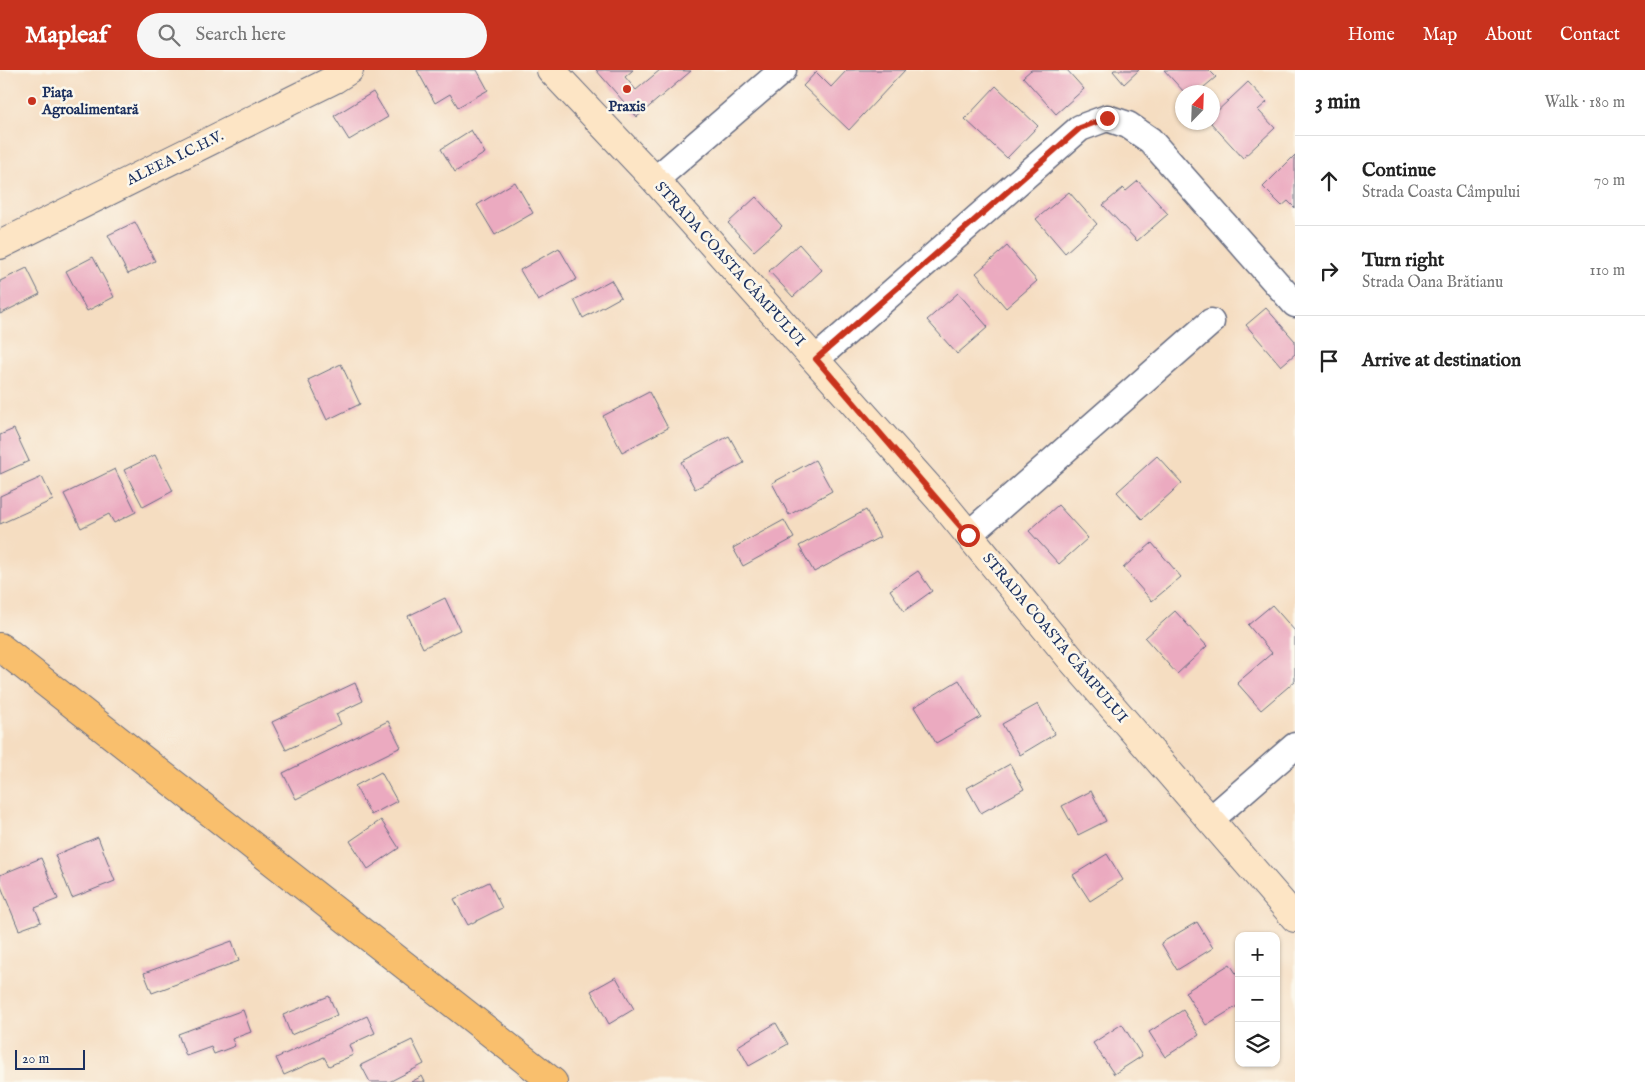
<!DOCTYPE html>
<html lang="en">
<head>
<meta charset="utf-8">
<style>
	:root { --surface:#fff; --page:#f6f6f6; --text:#222; --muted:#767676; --line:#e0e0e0; --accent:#c8321e }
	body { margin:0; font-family:"IM FELL English",serif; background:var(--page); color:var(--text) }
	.controls { position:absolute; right:15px; bottom:15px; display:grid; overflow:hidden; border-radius:10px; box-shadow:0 1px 4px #0004 }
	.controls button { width:45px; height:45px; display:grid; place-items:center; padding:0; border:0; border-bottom:1px solid var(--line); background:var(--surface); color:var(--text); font:25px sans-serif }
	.compass { position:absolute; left:1175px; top:15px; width:45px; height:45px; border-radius:50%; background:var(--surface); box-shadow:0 1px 4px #0004; rotate:23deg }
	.scale { position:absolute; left:15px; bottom:12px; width:70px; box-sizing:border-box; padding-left:5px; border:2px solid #1b2f5e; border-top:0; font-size:14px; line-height:18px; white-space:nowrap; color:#1b2f5e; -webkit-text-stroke:4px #fbf7ec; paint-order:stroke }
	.stop { position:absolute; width:15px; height:15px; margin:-11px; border:4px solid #c8321e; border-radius:50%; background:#fff }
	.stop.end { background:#c8321e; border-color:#fff; box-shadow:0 1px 5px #0008 }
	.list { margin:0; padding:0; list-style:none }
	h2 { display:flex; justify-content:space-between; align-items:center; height:65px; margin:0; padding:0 20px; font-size:21px }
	h2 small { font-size:16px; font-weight:400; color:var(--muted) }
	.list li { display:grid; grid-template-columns:32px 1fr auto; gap:15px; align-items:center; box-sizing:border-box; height:90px; padding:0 20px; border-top:1px solid var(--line) }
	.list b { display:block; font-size:19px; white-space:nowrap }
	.list p { margin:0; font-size:16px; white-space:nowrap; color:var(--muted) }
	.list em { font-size:16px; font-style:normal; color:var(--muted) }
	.icon { flex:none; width:28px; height:28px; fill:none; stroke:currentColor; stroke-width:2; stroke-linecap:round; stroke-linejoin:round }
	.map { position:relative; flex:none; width:1295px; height:1012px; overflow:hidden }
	header { display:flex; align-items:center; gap:30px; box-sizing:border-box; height:70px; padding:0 25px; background:var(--accent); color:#fff }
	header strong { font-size:24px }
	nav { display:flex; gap:28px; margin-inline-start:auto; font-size:18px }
	.search { width:350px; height:45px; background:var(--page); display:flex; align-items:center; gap:12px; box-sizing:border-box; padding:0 18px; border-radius:28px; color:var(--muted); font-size:19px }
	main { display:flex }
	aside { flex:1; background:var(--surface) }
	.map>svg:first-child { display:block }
</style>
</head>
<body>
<header>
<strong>Mapleaf</strong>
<div class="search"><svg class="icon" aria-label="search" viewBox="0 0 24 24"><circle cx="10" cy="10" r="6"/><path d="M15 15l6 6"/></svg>Search here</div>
<nav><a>Home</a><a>Map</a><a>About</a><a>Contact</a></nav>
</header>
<main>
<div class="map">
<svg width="1295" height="1012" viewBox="0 0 1295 1012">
	<rect width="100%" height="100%" fill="#fbf7ec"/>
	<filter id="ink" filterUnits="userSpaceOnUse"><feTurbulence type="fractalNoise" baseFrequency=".02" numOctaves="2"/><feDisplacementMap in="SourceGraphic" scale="10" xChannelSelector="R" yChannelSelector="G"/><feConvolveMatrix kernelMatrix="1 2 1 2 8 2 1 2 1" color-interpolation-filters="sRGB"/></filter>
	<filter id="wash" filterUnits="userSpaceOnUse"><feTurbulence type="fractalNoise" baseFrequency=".0096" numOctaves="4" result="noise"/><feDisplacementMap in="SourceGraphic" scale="20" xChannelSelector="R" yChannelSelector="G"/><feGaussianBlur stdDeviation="1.12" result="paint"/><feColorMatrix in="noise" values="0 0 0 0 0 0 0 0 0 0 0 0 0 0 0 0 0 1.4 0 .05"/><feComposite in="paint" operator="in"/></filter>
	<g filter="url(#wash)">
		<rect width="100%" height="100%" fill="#f5ddc1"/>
		<g id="blocks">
			<g fill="#ebaac0">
				<polygon points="417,0 477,0 488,20 458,37 450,24 435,33"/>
				<polygon points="596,0 633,0 625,7 636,20 660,0 691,1 637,47"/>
				<polygon points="847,0 905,0 849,60 803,16 816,2 831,17"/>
				<polygon points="1031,0 1067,0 1084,19 1056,44 1023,7"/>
				<polygon points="1114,0 1139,0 1124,14 1113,1"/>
				<polygon points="1164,0 1209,0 1216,7 1198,22 1184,22"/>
				<polygon points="1248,12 1267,32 1258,40 1275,58 1243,88 1210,52 1212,52 1212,46"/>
				<polygon points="996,16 1038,56 1007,88 965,49"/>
				<polygon points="373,22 388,47 349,70 334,46"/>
				<polygon points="471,60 485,83 455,102 441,79"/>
				<polygon points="1295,85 1295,138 1288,131 1282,136 1263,117"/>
				<polygon points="1138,111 1168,144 1137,171 1103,135 1123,118 1126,121"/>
				<polygon points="515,112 533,143 495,165 477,135"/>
				<polygon points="1069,122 1097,154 1065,183 1036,149"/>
				<polygon points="756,127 782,156 754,181 728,153"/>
				<polygon points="135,152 155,191 128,204 108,165"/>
				<polygon points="799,174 822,200 793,227 769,201"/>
				<polygon points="1007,176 1037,211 1006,238 976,203"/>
				<polygon points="559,178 577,209 538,231 520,200"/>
				<polygon points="93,187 114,227 87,241 66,201"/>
				<polygon points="27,198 40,224 0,244 0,211"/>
				<polygon points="611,210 621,227 583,248 574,230"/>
				<polygon points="958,223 988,257 957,284 927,250"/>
				<polygon points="1266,238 1295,271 1295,284 1281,296 1246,255"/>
				<polygon points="341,294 360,334 327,350 308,310"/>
				<polygon points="649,322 668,358 622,382 603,346"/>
				<polygon points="14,359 29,391 0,404 0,365"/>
				<polygon points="729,366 744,393 695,419 681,392"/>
				<polygon points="155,385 173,421 143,437 124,400"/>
				<polygon points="1157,386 1182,413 1142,449 1117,422"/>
				<polygon points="815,390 832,421 789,445 772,413"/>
				<polygon points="115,399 136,442 114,453 109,444 81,458 64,424"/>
				<polygon points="42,407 53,430 0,454 0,426"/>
				<polygon points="1058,435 1088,468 1059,494 1029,461"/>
				<polygon points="866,440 880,467 814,502 799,476"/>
				<polygon points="784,450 794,468 743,496 733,478"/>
				<polygon points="1152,473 1181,507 1152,531 1123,498"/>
				<polygon points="918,501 932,521 904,541 890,520"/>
				<polygon points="445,528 460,560 423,578 408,546"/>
				<polygon points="1272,535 1295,561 1295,611 1261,640 1237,613 1272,583 1248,555"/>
				<polygon points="1175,541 1207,576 1177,604 1145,568"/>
				<polygon points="959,610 981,647 936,673 914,637"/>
				<polygon points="355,613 363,631 336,644 341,654 286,680 272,652"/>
				<polygon points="1038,634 1055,664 1020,685 1002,654"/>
				<polygon points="388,651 401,677 296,729 283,703"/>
				<polygon points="1010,694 1024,719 981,743 967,718"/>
				<polygon points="381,702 397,731 371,745 355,716"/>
				<polygon points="1091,721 1106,751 1078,765 1062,736"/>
				<polygon points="381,750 399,778 368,799 350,771"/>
				<polygon points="98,767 115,811 72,828 55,785"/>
				<polygon points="1107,784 1123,810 1090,831 1073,805"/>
				<polygon points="41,788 58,829 35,838 41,852 19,860 0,814 0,805"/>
				<polygon points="489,812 502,838 468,855 454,829"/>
				<polygon points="1197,852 1213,878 1177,900 1161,873"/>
				<polygon points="232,871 239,891 152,923 144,903"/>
				<polygon points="1230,894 1239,908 1239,935 1206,955 1185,922"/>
				<polygon points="616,907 634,939 609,954 591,921"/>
				<polygon points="329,926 337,945 291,965 283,945"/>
				<polygon points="243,940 251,962 232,969 235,976 214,984 211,977 186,986 178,964"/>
				<polygon points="1183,940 1199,965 1165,987 1149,962"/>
				<polygon points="367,946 375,963 349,975 353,985 329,996 324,987 284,1005 276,988"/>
				<polygon points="776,953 788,974 749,996 738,976"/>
				<polygon points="1122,954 1142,986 1114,1004 1093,973"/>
				<polygon points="412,970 424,994 389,1012 370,1012 361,995"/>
				<polygon points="422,1006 425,1012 411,1012"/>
			</g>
		</g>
	</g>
	<g filter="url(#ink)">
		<use href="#blocks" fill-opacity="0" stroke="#676c81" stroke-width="1"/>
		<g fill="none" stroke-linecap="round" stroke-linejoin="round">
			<g stroke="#676c81" stroke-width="29">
				<g id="street">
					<polyline points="655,110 783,0"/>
					<polyline points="816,289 1080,58 1107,48 1128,55 1150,70 1295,234"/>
					<polyline points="968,465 1211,252"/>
					<polyline points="1210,750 1295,676"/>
				</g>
			</g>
			<g stroke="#676c81" stroke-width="30">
				<g id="secondary">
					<polyline points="551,0 655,110 940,430 1071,589 1295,848"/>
					<polyline points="0,175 335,9 349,0"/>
				</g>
			</g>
			<g stroke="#676c81" stroke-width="30">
				<polyline id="primary" points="0,577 553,1012"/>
			</g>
			<use href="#street" stroke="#fff" stroke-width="26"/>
			<use href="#secondary" stroke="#fde5c5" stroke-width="28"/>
			<use href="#primary" stroke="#f9bf6d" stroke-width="28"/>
		</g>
	</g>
	<g fill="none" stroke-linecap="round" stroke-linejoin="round" filter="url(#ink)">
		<polyline stroke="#c8321e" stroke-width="6" points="968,465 816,289 1080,58 1107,48"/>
	</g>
	<g fill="#c8321e" stroke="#fbf7ec" stroke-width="2">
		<circle cx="627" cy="19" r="5"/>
		<circle cx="32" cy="31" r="5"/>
	</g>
	<g text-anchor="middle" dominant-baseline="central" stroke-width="5" stroke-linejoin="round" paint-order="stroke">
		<g font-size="15" font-weight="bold" fill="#1b2f5e" stroke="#fbf7ec" text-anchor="start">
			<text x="42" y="22">Piața<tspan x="42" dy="17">Agroalimentară</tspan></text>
			<text x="627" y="36" text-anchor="middle">Praxis</text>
		</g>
		<g font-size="15" fill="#1b2f5e" stroke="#fbf7ec">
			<text transform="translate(175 88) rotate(-26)">ALEEA I.C.H.V.</text>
			<text transform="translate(730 194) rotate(48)">STRADA COASTA CÂMPULUI</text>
			<text transform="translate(1055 568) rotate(50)">STRADA COASTA CÂMPULUI</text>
		</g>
	</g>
</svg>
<div class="controls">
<button>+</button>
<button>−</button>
<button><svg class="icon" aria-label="layers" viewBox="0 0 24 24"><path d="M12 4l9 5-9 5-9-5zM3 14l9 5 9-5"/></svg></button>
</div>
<svg class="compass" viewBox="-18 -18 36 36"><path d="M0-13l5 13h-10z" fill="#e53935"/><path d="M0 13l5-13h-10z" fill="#767676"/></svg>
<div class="scale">20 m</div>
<div class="stop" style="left:968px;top:465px"></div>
<div class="stop end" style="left:1107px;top:48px"></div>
</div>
<aside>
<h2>3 min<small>Walk · 180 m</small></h2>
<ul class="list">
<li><svg class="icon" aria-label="ahead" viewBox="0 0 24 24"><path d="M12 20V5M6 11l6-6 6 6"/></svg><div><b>Continue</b><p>Strada Coasta Câmpului</p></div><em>70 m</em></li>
<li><svg class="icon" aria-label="right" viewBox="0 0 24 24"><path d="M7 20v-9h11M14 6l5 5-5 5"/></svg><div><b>Turn right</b><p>Strada Oana Brătianu</p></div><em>110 m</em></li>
<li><svg class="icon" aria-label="arrive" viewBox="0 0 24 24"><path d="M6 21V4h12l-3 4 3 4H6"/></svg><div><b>Arrive at destination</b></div></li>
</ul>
</aside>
</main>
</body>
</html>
